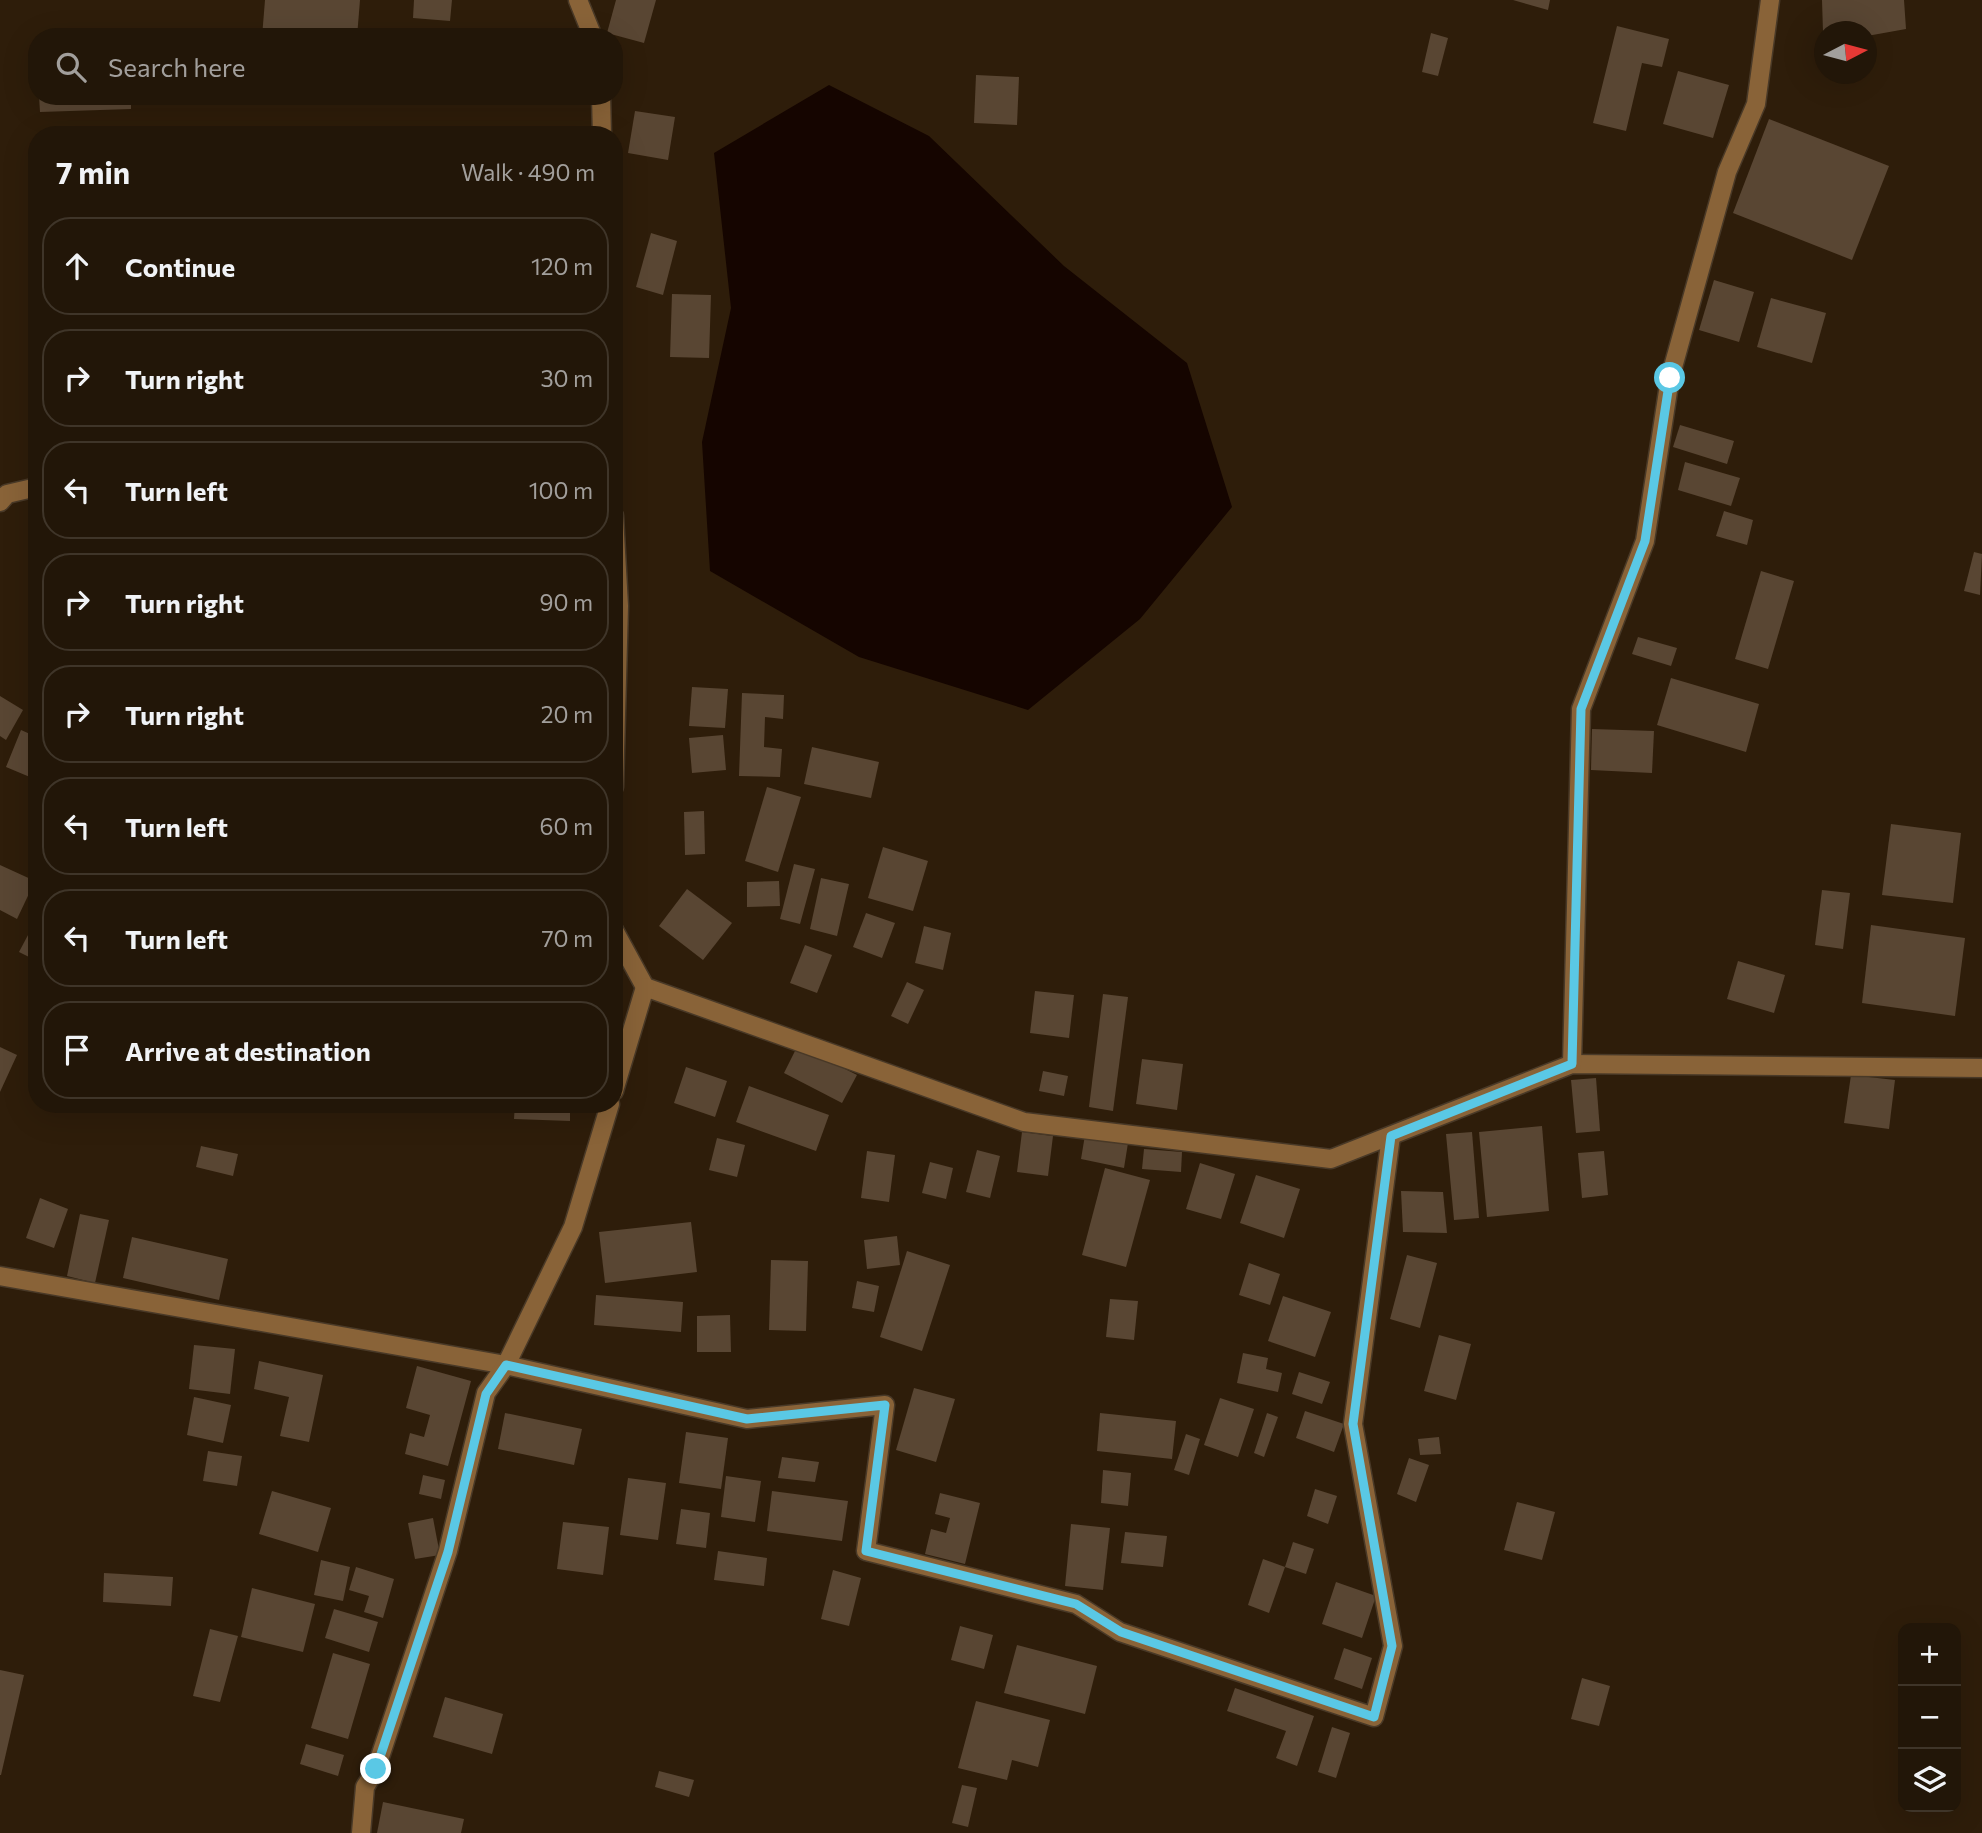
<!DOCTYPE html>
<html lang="en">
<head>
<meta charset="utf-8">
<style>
	:root { --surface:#221608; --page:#2a1f12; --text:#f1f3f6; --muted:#a29f9c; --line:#3f3529 }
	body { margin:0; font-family:Commissioner,sans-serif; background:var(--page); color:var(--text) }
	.controls { position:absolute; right:21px; bottom:21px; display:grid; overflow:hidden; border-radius:14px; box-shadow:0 7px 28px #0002 }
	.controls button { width:63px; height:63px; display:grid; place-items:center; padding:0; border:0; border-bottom:2px solid var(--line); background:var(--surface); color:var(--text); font:35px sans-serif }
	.compass { position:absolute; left:1814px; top:21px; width:63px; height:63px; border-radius:50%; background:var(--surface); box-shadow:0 7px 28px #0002; rotate:84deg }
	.stop { position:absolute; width:21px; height:21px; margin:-16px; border:5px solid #5ac8e5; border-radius:50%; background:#fff }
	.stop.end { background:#5ac8e5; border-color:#fff; box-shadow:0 2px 7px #0008 }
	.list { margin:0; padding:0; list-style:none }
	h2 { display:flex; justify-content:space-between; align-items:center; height:91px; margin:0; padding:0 28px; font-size:30px }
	h2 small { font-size:23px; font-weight:400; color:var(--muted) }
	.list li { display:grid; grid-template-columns:46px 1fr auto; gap:21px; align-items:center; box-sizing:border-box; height:98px; margin:0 14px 14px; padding:0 14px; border:2px solid var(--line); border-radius:28px }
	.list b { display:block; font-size:26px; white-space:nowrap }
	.list em { font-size:23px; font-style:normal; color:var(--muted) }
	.icon { flex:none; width:38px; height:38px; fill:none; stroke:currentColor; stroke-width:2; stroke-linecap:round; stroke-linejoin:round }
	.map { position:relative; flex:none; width:1982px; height:1833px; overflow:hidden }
	.search { position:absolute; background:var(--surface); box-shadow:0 7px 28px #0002; left:28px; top:28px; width:595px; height:77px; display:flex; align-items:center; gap:18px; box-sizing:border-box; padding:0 24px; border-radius:28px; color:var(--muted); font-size:26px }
	.panel { position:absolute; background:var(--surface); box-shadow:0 7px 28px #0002; left:28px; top:126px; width:595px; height:987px; border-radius:28px }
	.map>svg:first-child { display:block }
</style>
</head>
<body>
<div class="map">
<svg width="1982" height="1833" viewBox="0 0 1982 1833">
	<rect width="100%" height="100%" fill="#2e1d0a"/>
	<polygon fill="#150500" points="829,85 929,136 1064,266 1187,363 1232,507 1140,619 1028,710 859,657 710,571 702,442 731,308 714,153"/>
	<g fill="#594633">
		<polygon points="265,0 360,0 357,37 262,37"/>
		<polygon points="414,0 452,0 450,21 413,18"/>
		<polygon points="616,0 656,0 644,43 607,33"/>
		<polygon points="1513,0 1550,0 1548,10"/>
		<polygon points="1822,0 1904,0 1906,29 1867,36 1867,32 1823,32"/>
		<polygon points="1617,26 1669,39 1662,67 1642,63 1626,131 1593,123"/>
		<polygon points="1431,33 1448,38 1438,76 1422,72"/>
		<polygon points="1678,71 1729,85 1713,138 1663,124"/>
		<polygon points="976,75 1019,77 1017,125 974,123"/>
		<polygon points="39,96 131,96 131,109 40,112"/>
		<polygon points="635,111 675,117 668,160 628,153"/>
		<polygon points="1769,119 1889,166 1852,260 1733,213"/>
		<polygon points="651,233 677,241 663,295 636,287"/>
		<polygon points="1714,280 1754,292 1739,342 1699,330"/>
		<polygon points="672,294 711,295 709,358 670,357"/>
		<polygon points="1771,298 1826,313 1812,363 1757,347"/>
		<polygon points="1680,425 1734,441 1727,464 1673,447"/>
		<polygon points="1685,462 1740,478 1731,506 1678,490"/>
		<polygon points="1724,511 1753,520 1747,545 1716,536"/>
		<polygon points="1974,552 1982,554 1980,595 1964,591"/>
		<polygon points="1761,571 1794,581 1768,669 1735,659"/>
		<polygon points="1638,637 1677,648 1671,666 1632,654"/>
		<polygon points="1671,678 1759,704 1746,752 1657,725"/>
		<polygon points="692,687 728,689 725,728 689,726"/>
		<polygon points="742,693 784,695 783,719 765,717 764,747 782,749 780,777 739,776"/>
		<polygon points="0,696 23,710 6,740 0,736"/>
		<polygon points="1592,729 1654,731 1652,773 1591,770"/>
		<polygon points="21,730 37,737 37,748 29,760 37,763 37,780 6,767"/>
		<polygon points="723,735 726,770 692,773 689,738"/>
		<polygon points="812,747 879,762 871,798 804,784"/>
		<polygon points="767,787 801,797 778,872 745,861"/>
		<polygon points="704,811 705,854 685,855 684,812"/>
		<polygon points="1891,824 1961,833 1953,903 1882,895"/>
		<polygon points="883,847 928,861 913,911 868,898"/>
		<polygon points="794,864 815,869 800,924 780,919"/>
		<polygon points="0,865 35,881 17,919 0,910"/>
		<polygon points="821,878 849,884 837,936 810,929"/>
		<polygon points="779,881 780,906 747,907 747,882"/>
		<polygon points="687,889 732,923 703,960 659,926"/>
		<polygon points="1822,890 1850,893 1843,949 1815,945"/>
		<polygon points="866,913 895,923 882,958 853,947"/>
		<polygon points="37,918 37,961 19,952"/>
		<polygon points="1871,925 1965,938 1955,1016 1862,1003"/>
		<polygon points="924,926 951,933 943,970 915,963"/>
		<polygon points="805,945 832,955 817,993 790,983"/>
		<polygon points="1738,961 1785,975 1774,1013 1727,999"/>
		<polygon points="907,982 924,990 908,1024 891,1016"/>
		<polygon points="1035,991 1074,995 1069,1038 1030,1033"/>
		<polygon points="1103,994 1128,997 1113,1111 1089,1107"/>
		<polygon points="798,1045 857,1075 842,1103 784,1073"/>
		<polygon points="0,1047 17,1055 0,1092"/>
		<polygon points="1142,1059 1183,1064 1177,1110 1136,1104"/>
		<polygon points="686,1067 727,1081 715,1117 674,1103"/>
		<polygon points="1043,1071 1068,1076 1064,1096 1039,1091"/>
		<polygon points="1851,1075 1895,1080 1889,1129 1844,1123"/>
		<polygon points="1596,1078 1600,1131 1576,1133 1571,1080"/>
		<polygon points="749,1086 829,1115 816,1151 736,1122"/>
		<polygon points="515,1104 570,1104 570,1121 514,1119"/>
		<polygon points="1542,1126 1549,1211 1487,1217 1479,1132"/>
		<polygon points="1022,1132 1053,1136 1048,1176 1017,1172"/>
		<polygon points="1472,1132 1479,1218 1454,1220 1446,1134"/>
		<polygon points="1085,1135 1128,1143 1124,1168 1081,1159"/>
		<polygon points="717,1138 745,1145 737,1177 709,1170"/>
		<polygon points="201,1146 238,1154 233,1176 196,1167"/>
		<polygon points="1144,1149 1182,1152 1181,1172 1142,1169"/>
		<polygon points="977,1150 1000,1156 990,1198 966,1192"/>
		<polygon points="867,1151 895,1155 889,1202 861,1198"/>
		<polygon points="1604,1151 1608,1195 1582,1198 1578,1153"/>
		<polygon points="930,1162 953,1168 946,1199 922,1193"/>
		<polygon points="1200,1163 1235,1174 1221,1219 1186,1209"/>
		<polygon points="1105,1168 1150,1180 1126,1267 1082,1255"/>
		<polygon points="1256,1175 1300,1189 1284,1238 1240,1223"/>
		<polygon points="1401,1191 1443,1192 1447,1233 1403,1232"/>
		<polygon points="40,1198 68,1209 54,1248 26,1238"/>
		<polygon points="80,1214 109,1220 95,1283 67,1276"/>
		<polygon points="691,1222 697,1272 605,1283 599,1232"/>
		<polygon points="897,1236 900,1265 867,1269 864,1240"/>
		<polygon points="132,1237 228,1259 219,1300 123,1278"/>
		<polygon points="907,1251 950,1265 922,1351 880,1337"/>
		<polygon points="1407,1255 1437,1263 1420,1328 1390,1319"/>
		<polygon points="771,1260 808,1261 806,1331 769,1330"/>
		<polygon points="1249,1263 1280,1274 1270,1305 1239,1295"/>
		<polygon points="857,1281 879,1286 874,1312 852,1308"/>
		<polygon points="596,1295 683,1302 681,1332 594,1325"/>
		<polygon points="1283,1296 1331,1312 1315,1357 1268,1341"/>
		<polygon points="1110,1299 1138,1301 1134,1340 1106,1337"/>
		<polygon points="730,1315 731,1352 697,1352 697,1316"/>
		<polygon points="1439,1335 1471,1344 1456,1400 1424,1391"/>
		<polygon points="194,1345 235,1349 230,1394 189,1389"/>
		<polygon points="1243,1353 1268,1358 1266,1369 1282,1373 1278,1392 1237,1383"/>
		<polygon points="259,1361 323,1375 309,1442 280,1436 289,1397 254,1389"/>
		<polygon points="417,1366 471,1381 448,1466 405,1454 410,1433 424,1437 430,1415 406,1408"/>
		<polygon points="1299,1372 1330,1382 1322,1404 1292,1394"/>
		<polygon points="914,1388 955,1399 936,1462 896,1450"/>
		<polygon points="194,1397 231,1405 223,1443 187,1435"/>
		<polygon points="1220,1398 1254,1409 1238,1457 1204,1445"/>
		<polygon points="1305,1411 1344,1424 1334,1452 1296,1438"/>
		<polygon points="505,1413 582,1429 574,1465 498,1449"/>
		<polygon points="1100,1413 1176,1421 1172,1459 1097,1451"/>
		<polygon points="1267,1413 1278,1417 1264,1457 1254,1453"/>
		<polygon points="686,1432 728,1438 721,1489 679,1483"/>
		<polygon points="1186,1434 1200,1439 1189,1475 1174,1470"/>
		<polygon points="1439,1437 1441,1454 1420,1455 1418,1439"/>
		<polygon points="208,1451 242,1456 237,1486 203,1481"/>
		<polygon points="782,1457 819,1462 815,1482 778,1478"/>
		<polygon points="1409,1458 1429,1465 1416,1502 1397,1494"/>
		<polygon points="1103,1470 1131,1473 1128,1506 1101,1503"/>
		<polygon points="423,1475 445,1480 441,1499 419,1494"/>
		<polygon points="726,1476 761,1481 755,1522 721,1517"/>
		<polygon points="628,1478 666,1483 658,1540 620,1535"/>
		<polygon points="1315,1489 1337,1496 1328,1524 1307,1516"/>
		<polygon points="272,1491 331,1508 318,1552 259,1534"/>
		<polygon points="772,1491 848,1501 842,1541 767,1531"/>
		<polygon points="940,1493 980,1503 965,1564 925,1554 931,1529 946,1533 950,1518 935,1514"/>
		<polygon points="1517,1502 1555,1512 1542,1560 1504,1550"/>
		<polygon points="681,1509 710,1513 706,1548 676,1544"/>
		<polygon points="433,1518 440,1555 415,1559 408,1523"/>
		<polygon points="563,1522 609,1527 603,1575 557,1569"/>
		<polygon points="1071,1524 1110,1528 1103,1590 1065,1586"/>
		<polygon points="1125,1532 1167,1536 1163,1567 1121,1563"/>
		<polygon points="1293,1542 1314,1549 1306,1574 1285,1567"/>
		<polygon points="718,1551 767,1558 764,1586 714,1580"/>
		<polygon points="1263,1559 1285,1567 1269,1613 1248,1605"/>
		<polygon points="321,1560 350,1567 343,1601 314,1595"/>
		<polygon points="356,1567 394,1579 383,1618 364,1612 369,1596 349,1590"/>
		<polygon points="833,1570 861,1578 849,1626 821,1619"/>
		<polygon points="104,1573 173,1577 171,1606 103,1602"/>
		<polygon points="1336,1582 1376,1596 1362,1638 1322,1624"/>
		<polygon points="252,1588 315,1604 303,1652 241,1637"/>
		<polygon points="334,1609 378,1622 369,1652 325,1638"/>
		<polygon points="960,1626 993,1635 984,1669 951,1660"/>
		<polygon points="210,1629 238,1636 220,1702 193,1696"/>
		<polygon points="1017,1645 1097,1666 1085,1714 1004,1693"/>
		<polygon points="1344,1648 1372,1658 1362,1689 1334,1679"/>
		<polygon points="333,1653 370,1664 348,1739 311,1728"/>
		<polygon points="0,1670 24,1675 1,1775 0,1775"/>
		<polygon points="1582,1678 1610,1686 1599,1726 1571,1719"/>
		<polygon points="1235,1688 1314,1716 1297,1766 1276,1758 1286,1731 1227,1711"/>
		<polygon points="445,1697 503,1714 492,1754 433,1737"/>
		<polygon points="976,1701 1050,1720 1038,1767 1012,1760 1007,1780 958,1768"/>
		<polygon points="1332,1727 1350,1733 1336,1778 1318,1772"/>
		<polygon points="306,1744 344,1755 338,1776 300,1764"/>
		<polygon points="659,1771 694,1780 689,1797 655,1787"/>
		<polygon points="962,1785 977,1788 968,1827 952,1823"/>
		<polygon points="383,1802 464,1819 461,1833 377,1833"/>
	</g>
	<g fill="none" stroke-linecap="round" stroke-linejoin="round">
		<g stroke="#493927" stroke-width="21">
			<g id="minor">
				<polyline points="578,0 593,37"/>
				<polyline points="601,96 602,135"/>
				<polyline points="0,502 7,494 37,487"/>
				<polyline points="614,516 619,606 614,787"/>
				<polyline points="614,930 645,987 1024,1122 1331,1159 1572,1064 1982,1068"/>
				<polyline points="1572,1064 1581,709 1645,541 1670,378 1727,172 1756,104 1770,0"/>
				<polyline points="614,1091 645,987"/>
				<polyline points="0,1276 506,1365 747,1419 885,1405 866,1551 1076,1604 1120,1632 1374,1717 1393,1646 1353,1424 1391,1136"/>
				<polyline points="361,1833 365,1787 376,1769 448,1551 486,1393 506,1365 573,1227 610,1104"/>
			</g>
		</g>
		<use href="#minor" stroke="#896338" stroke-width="18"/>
	</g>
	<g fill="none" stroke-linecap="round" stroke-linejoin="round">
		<polyline stroke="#5ac8e5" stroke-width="9" points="376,1769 448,1552 486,1394 506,1365 747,1419 885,1405 866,1551 1076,1604 1121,1632 1374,1717 1392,1646 1353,1424 1391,1136 1572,1064 1581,709 1645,541 1670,378"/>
	</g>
</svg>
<div class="controls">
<button>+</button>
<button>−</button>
<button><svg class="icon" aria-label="layers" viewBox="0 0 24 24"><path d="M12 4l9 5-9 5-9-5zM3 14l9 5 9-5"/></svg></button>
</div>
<svg class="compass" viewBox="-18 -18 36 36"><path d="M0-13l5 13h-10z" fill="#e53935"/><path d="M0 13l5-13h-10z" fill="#a29f9c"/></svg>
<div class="stop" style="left:1670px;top:378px"></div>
<div class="stop end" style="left:376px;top:1769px"></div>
<div class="search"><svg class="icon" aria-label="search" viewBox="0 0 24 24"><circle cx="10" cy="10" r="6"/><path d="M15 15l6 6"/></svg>Search here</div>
<section class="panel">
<h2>7 min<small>Walk · 490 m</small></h2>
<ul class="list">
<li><svg class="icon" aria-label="ahead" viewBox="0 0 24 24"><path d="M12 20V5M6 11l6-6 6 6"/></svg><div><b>Continue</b></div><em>120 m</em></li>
<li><svg class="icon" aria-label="right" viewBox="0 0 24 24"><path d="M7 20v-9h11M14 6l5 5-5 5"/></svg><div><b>Turn right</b></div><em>30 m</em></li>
<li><svg class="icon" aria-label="left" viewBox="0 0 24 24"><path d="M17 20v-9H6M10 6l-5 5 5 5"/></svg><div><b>Turn left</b></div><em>100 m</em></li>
<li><svg class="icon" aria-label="right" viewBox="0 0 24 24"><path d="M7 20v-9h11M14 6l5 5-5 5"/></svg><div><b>Turn right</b></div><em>90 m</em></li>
<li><svg class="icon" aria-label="right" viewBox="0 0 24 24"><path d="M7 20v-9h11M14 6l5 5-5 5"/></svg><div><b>Turn right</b></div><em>20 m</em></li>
<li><svg class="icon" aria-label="left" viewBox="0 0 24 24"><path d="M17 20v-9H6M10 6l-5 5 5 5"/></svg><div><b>Turn left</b></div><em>60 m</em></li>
<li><svg class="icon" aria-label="left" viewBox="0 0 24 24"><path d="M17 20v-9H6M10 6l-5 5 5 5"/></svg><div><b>Turn left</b></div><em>70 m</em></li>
<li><svg class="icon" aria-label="arrive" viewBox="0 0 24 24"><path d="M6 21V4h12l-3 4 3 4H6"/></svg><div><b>Arrive at destination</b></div></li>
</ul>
</section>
</div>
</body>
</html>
